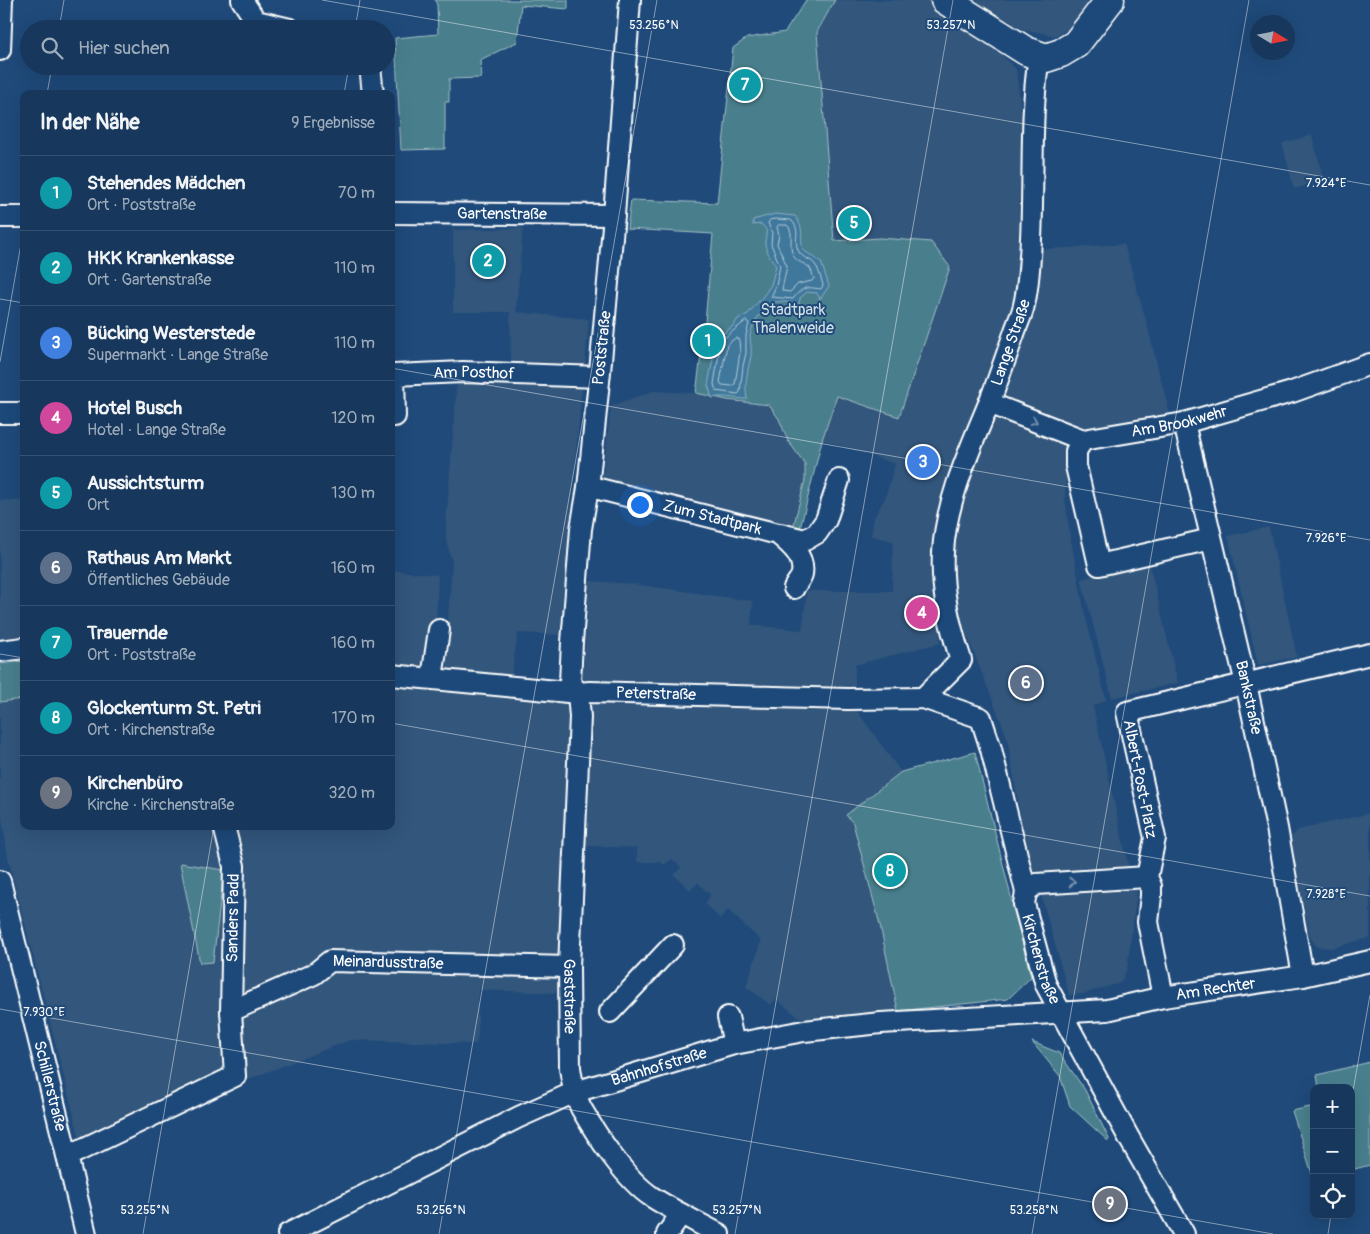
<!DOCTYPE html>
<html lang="de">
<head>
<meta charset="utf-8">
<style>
	:root { --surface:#17385c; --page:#203f62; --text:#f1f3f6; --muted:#9eacbb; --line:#365272; --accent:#d6ab8b }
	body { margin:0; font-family:Pangolin,sans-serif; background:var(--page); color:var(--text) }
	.controls { position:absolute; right:15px; bottom:15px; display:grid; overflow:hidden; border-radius:10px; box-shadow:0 5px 20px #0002 }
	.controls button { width:45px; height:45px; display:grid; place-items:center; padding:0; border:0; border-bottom:1px solid var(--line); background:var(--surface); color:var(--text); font:25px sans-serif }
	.compass { position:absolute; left:1250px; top:15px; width:45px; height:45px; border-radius:50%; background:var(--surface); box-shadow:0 5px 20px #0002; rotate:100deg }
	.you { position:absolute; left:639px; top:504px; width:18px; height:18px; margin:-12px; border:4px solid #fff; border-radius:50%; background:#1a73e8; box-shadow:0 0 0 8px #1a73e833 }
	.badge { display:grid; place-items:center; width:32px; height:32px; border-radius:50%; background:var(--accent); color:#fff; font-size:16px; font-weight:700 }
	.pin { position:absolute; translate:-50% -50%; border:2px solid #fff; box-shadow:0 1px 5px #0006 }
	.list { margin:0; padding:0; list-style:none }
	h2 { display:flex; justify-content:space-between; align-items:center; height:65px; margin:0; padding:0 20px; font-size:21px }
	h2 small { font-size:16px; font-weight:400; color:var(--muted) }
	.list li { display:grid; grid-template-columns:32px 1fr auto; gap:15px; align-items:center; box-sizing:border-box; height:75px; padding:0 20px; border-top:1px solid var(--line) }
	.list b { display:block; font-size:19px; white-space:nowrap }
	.list p { margin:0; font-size:16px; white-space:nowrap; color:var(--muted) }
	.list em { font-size:16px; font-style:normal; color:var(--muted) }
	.icon { flex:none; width:28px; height:28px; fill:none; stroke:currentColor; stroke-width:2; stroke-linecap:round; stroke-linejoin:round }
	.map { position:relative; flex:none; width:1370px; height:1234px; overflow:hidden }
	.search { position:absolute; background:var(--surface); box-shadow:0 5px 20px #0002; left:20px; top:20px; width:375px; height:55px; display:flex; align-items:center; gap:12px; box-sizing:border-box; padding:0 18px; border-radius:28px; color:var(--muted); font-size:19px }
	.panel { position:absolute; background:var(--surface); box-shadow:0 5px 20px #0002; left:20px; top:90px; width:375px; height:740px; border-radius:10px }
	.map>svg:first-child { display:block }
</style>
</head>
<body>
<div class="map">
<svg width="1370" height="1234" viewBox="0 0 1370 1234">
	<rect width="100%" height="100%" fill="#1f4a7a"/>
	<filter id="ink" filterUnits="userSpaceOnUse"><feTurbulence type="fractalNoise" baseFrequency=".02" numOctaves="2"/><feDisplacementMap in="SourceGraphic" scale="10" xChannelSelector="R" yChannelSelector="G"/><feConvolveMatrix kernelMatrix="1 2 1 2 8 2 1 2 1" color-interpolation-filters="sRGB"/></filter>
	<g filter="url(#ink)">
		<g fill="#32567c">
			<polygon points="835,0 932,0 967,21 1016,69 1022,117 1017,302 937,565 940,643 855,665 855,708 901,772 846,815 853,823 880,925 898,1011 801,1019 776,999 771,1005 746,987 761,941 728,910 720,919 705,904 710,895 698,883 690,890 674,875 681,867 672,859 664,865 660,862 637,862 637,848 586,846 591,702 583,676 589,581 634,584 753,601 751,625 802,630 807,591 892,591 893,541 871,536 874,517 885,498 895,464 822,440 837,395 900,417 834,241 817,32"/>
			<polygon points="969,0 1090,0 1070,28 1055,36 1018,28"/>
			<polygon points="1312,135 1324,181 1294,189 1282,143"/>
			<polygon points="523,228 516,312 589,319 585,368 511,365 510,312 453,312 453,230"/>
			<polygon points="1124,244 1145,316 1170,415 1083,431 1068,450 1065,498 1069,529 1085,614 1106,700 1093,706 1130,873 1031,879 1007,737 955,605 955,527 1035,250"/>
			<polygon points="457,381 582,387 560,635 518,633 511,679 449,671 445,661 452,562 446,541 446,523"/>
			<polygon points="653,391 696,393 727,400 769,405 779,419 788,441 805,464 805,480 792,532 602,482 611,406"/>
			<polygon points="0,500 24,501 24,640 0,640"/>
			<polygon points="1269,527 1297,657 1258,665 1228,536"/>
			<polygon points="1149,562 1178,683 1112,698 1081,579"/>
			<polygon points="391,570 438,575 436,629 429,672 391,668"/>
			<polygon points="24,661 24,826 391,826 391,682 568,700 573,709 565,941 556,993 480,990 478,987 478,1034 476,1044 350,1040 81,1144 8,858 0,805 0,702 22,698"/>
			<polygon points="1370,813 1370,938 1331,948 1317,947 1310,937 1290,838 1298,830"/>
			<polygon points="1137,890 1127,970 1120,983 1083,994 1069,995 1041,895"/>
		</g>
		<g fill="#497f8d" stroke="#a4bfc6">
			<polygon points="435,0 568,0 568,9 521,5 517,42 480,60 481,78 449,79 449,102 445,102 445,149 401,150 395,38 438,34 437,5"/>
			<polygon points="806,0 835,0 817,32 834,241 880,238 931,242 950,267 899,417 837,396 822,440 799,533 792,532 805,480 805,464 788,441 779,419 769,405 727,400 696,393 704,333 713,234 627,229 631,200 717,203 733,48 747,38 785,32"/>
			<polygon points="24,661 22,699 0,702 0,664"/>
			<polygon points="975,752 1031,977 1008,999 898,1011 880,925 853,823 846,815 901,772"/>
			<polygon points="180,863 224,870 213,962 200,963"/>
			<polygon points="1032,1042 1059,1053 1085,1090 1109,1139 1108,1141 1070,1106 1060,1076"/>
			<polygon points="1370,1062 1370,1165 1351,1170 1351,1088 1319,1088 1317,1075"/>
			<polygon points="1314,1106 1314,1180 1292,1111"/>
		</g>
		<path fill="#40789c" stroke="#8caec4" d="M775 214 795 216C806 231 799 235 803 250L821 262 829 286 820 299 817 293 807 292 800 298 799 305C792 304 782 300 776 302 763 306 752 323 750 336 750 342 752 349 751 356 748 370 744 384 747 399 735 399 724 395 712 398L708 385 717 338 732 327 738 319 748 314 764 295 771 285 776 266C772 260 765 250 765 243 765 235 770 231 761 224L753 225V220Z"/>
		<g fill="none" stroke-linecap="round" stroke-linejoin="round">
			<g stroke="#b3c9d7" stroke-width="1">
				<path d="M776 219 791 220C802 231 793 238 798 250 801 259 812 258 816 266 818 268 822 281 823 285L821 289C806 287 803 286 793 299L771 297 776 286 780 266 771 244 772 233 768 223 770 220Z"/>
				<path d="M779 225H787C795 232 788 246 793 255 796 262 804 263 809 267 812 270 812 275 814 278L812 281 798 284 790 292 783 291 782 289 787 266 777 244 779 235 777 227Z"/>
				<polygon points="746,321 749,323 746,336 746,353 743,366 740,392 738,394 716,391 714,384 721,341"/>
				<polygon points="736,338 739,340 740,352 735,384 732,386 722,385 720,382 727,345"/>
			</g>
			<g stroke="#fff" stroke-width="24">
				<g id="street">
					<polyline points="242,0 256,21 290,29"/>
					<path id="s1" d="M630 0 614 215 600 372 588 488 581 529 572 642 570 682 578 693 580 717 569 967 570 1068C572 1082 575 1096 581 1108 597 1136 626 1180 652 1197 674 1211 697 1222 719 1234"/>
					<polyline points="0,50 2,0"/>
					<polyline points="370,66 373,94"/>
					<path id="s2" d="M391 213 614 215"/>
					<polyline points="0,217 24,217"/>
					<path id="s3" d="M989 403 1083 440 1184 423 1292 392 1370 364"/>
					<polyline points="0,413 24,413"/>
					<path id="s4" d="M391 416H395L394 375 463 372 599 377"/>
					<path id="s5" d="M1184 423 1246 684 1277 828 1303 976"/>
					<polyline points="1083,440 1076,451 1076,466 1099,565 1211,539"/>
					<path id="s6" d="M588 488H595L778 534C790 544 805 556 802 574 801 579 796 583 794 588"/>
					<polyline points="780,534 805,540 817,533 826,520 839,480"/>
					<polyline points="0,651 24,648"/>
					<path id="s7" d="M391 675 578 693 590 692 848 699 923 698 981 718 991 749 1026 892 1024 904 1046 985 1129 1138 1184 1234"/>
					<polyline points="432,678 439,630"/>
					<path id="s8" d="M923 698 961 660C949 624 941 590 943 552 946 502 968 454 987 408 997 384 1005 359 1014 334 1017 324 1022 315 1024 305 1029 284 1030 260 1031 238 1034 177 1030 116 1039 56"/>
					<polyline points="224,826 234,866 231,1011"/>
					<path id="s9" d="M0 881 86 1234"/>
					<polyline points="1026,892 1036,884 1147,877"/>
					<polyline points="1163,997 1148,922 1151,896 1151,886 1147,877 1155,838 1127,712 1370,654"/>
					<polyline points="610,1012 673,945"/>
					<polyline points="728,1017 734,1044"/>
					<path id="s10" d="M68 1156 235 1076 231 1011 314 974 330 961 569 967"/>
					<path id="s11" d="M288 1234 519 1117 575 1092 734 1044 804 1031 881 1023 1107 1010 1163 997 1303 976 1370 961"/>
					<polyline points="667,1234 681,1214"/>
				</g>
			</g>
			<g stroke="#fff" stroke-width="31">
				<polyline id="secondary" points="945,0 1026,51 1046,58 1061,53 1076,44 1110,0"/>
			</g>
			<use href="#street" stroke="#1f4a7a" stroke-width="20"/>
			<use href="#secondary" stroke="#1f4a7a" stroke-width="28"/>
		</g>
		<defs><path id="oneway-chevron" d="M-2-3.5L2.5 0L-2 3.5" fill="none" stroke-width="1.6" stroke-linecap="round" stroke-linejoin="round" transform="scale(1.25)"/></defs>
		<g stroke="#7992af">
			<use href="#oneway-chevron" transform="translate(1034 421) rotate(22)"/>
			<use href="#oneway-chevron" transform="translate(1072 882) rotate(-3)"/>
		</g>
	</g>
	<path fill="none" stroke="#fff" stroke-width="1" stroke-opacity="0.45" d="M322 0 1370 185M59 29 64 0M355 29 360 0M47 94 52 66M344 94 349 66M0 299 24 303M0 362 24 227M391 368 1370 540M0 654 24 658M391 723 1370 896M0 1009 1273 1234M1351 1102 1370 995M143 1234 214 826M439 1234 657 0M735 1234 953 0M1032 1234 1249 0M1328 1234 1331 1215"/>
	<g text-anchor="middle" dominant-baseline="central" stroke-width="4" stroke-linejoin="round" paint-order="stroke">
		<g font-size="16" fill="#fff" stroke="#1f4a7a">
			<text stroke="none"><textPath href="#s2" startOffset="111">Gartenstraße</textPath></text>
			<text stroke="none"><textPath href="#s8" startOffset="385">Lange Straße</textPath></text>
			<text transform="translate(602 348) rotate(-84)">Poststraße</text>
			<text stroke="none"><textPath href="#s4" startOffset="125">Am Posthof</textPath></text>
			<text stroke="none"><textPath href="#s3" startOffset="199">Am Brookwehr</textPath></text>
			<text stroke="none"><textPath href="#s6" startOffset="128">Zum Stadtpark</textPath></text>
			<text stroke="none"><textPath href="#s7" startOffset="266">Peterstraße</textPath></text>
			<text stroke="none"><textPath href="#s5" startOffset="282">Bankstraße</textPath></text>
			<text transform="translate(1140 779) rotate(79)">Albert-Post-Platz</text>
			<text transform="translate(233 918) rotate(-89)">Sanders Padd</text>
			<text stroke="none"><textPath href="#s7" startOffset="844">Kirchenstraße</textPath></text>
			<text stroke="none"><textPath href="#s10" startOffset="420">Meinardusstraße</textPath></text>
			<text stroke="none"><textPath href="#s11" startOffset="972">Am Rechter</textPath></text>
			<text stroke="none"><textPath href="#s1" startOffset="1002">Gaststraße</textPath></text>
			<text stroke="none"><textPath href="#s11" startOffset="408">Bahnhofstraße</textPath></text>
			<text stroke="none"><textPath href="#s9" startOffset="211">Schillerstraße</textPath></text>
		</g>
		<g font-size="16" fill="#d2dfe2" stroke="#1f4a7a">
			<text x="793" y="310">Stadtpark<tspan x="793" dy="18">Thalenweide</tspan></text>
		</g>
	</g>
	<g font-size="12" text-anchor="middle" fill="#fff" stroke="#1f4a7a" stroke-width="4" stroke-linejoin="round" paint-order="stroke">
		<text x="654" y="29">53.256°N</text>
		<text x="951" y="29">53.257°N</text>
		<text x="1326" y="187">7.924°E</text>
		<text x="1326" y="542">7.926°E</text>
		<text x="1326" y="898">7.928°E</text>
		<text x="44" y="1016">7.930°E</text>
		<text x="145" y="1214">53.255°N</text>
		<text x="441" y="1214">53.256°N</text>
		<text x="737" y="1214">53.257°N</text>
		<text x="1034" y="1214">53.258°N</text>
	</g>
</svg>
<div class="controls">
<button>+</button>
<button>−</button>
<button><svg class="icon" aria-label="locate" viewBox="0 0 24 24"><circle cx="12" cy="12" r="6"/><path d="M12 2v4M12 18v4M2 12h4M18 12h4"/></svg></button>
</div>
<svg class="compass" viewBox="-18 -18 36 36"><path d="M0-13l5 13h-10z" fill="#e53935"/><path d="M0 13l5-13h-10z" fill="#9eacbb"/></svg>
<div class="you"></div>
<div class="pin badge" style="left:708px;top:341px;background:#0f9aa8">1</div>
<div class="pin badge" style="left:488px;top:261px;background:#0f9aa8">2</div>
<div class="pin badge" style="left:923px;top:462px;background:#3f7fe0">3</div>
<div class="pin badge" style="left:922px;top:613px;background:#d1479c">4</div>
<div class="pin badge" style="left:854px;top:223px;background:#0f9aa8">5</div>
<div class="pin badge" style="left:1026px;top:683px;background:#5c6f8a">6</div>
<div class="pin badge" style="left:745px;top:85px;background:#0f9aa8">7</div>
<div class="pin badge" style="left:890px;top:871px;background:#0f9aa8">8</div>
<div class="pin badge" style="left:1110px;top:1204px;background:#6b7280">9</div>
<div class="search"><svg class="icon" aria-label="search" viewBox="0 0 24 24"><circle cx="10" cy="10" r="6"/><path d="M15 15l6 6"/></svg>Hier suchen</div>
<section class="panel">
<h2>In der Nähe<small>9 Ergebnisse</small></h2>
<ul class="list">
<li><span class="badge" style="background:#0f9aa8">1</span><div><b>Stehendes Mädchen</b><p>Ort · Poststraße</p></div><em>70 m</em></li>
<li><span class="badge" style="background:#0f9aa8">2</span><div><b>HKK Krankenkasse</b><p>Ort · Gartenstraße</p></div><em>110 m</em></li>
<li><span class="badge" style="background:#3f7fe0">3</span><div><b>Bücking Westerstede</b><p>Supermarkt · Lange Straße</p></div><em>110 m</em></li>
<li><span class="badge" style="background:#d1479c">4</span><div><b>Hotel Busch</b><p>Hotel · Lange Straße</p></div><em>120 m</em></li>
<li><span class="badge" style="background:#0f9aa8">5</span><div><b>Aussichtsturm</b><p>Ort</p></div><em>130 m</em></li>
<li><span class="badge" style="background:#5c6f8a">6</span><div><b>Rathaus Am Markt</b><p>Öffentliches Gebäude</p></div><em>160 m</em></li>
<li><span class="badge" style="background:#0f9aa8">7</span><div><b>Trauernde</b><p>Ort · Poststraße</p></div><em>160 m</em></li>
<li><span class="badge" style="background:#0f9aa8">8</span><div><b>Glockenturm St. Petri</b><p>Ort · Kirchenstraße</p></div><em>170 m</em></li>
<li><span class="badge" style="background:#6b7280">9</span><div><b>Kirchenbüro</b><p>Kirche · Kirchenstraße</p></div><em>320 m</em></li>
</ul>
</section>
</div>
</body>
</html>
